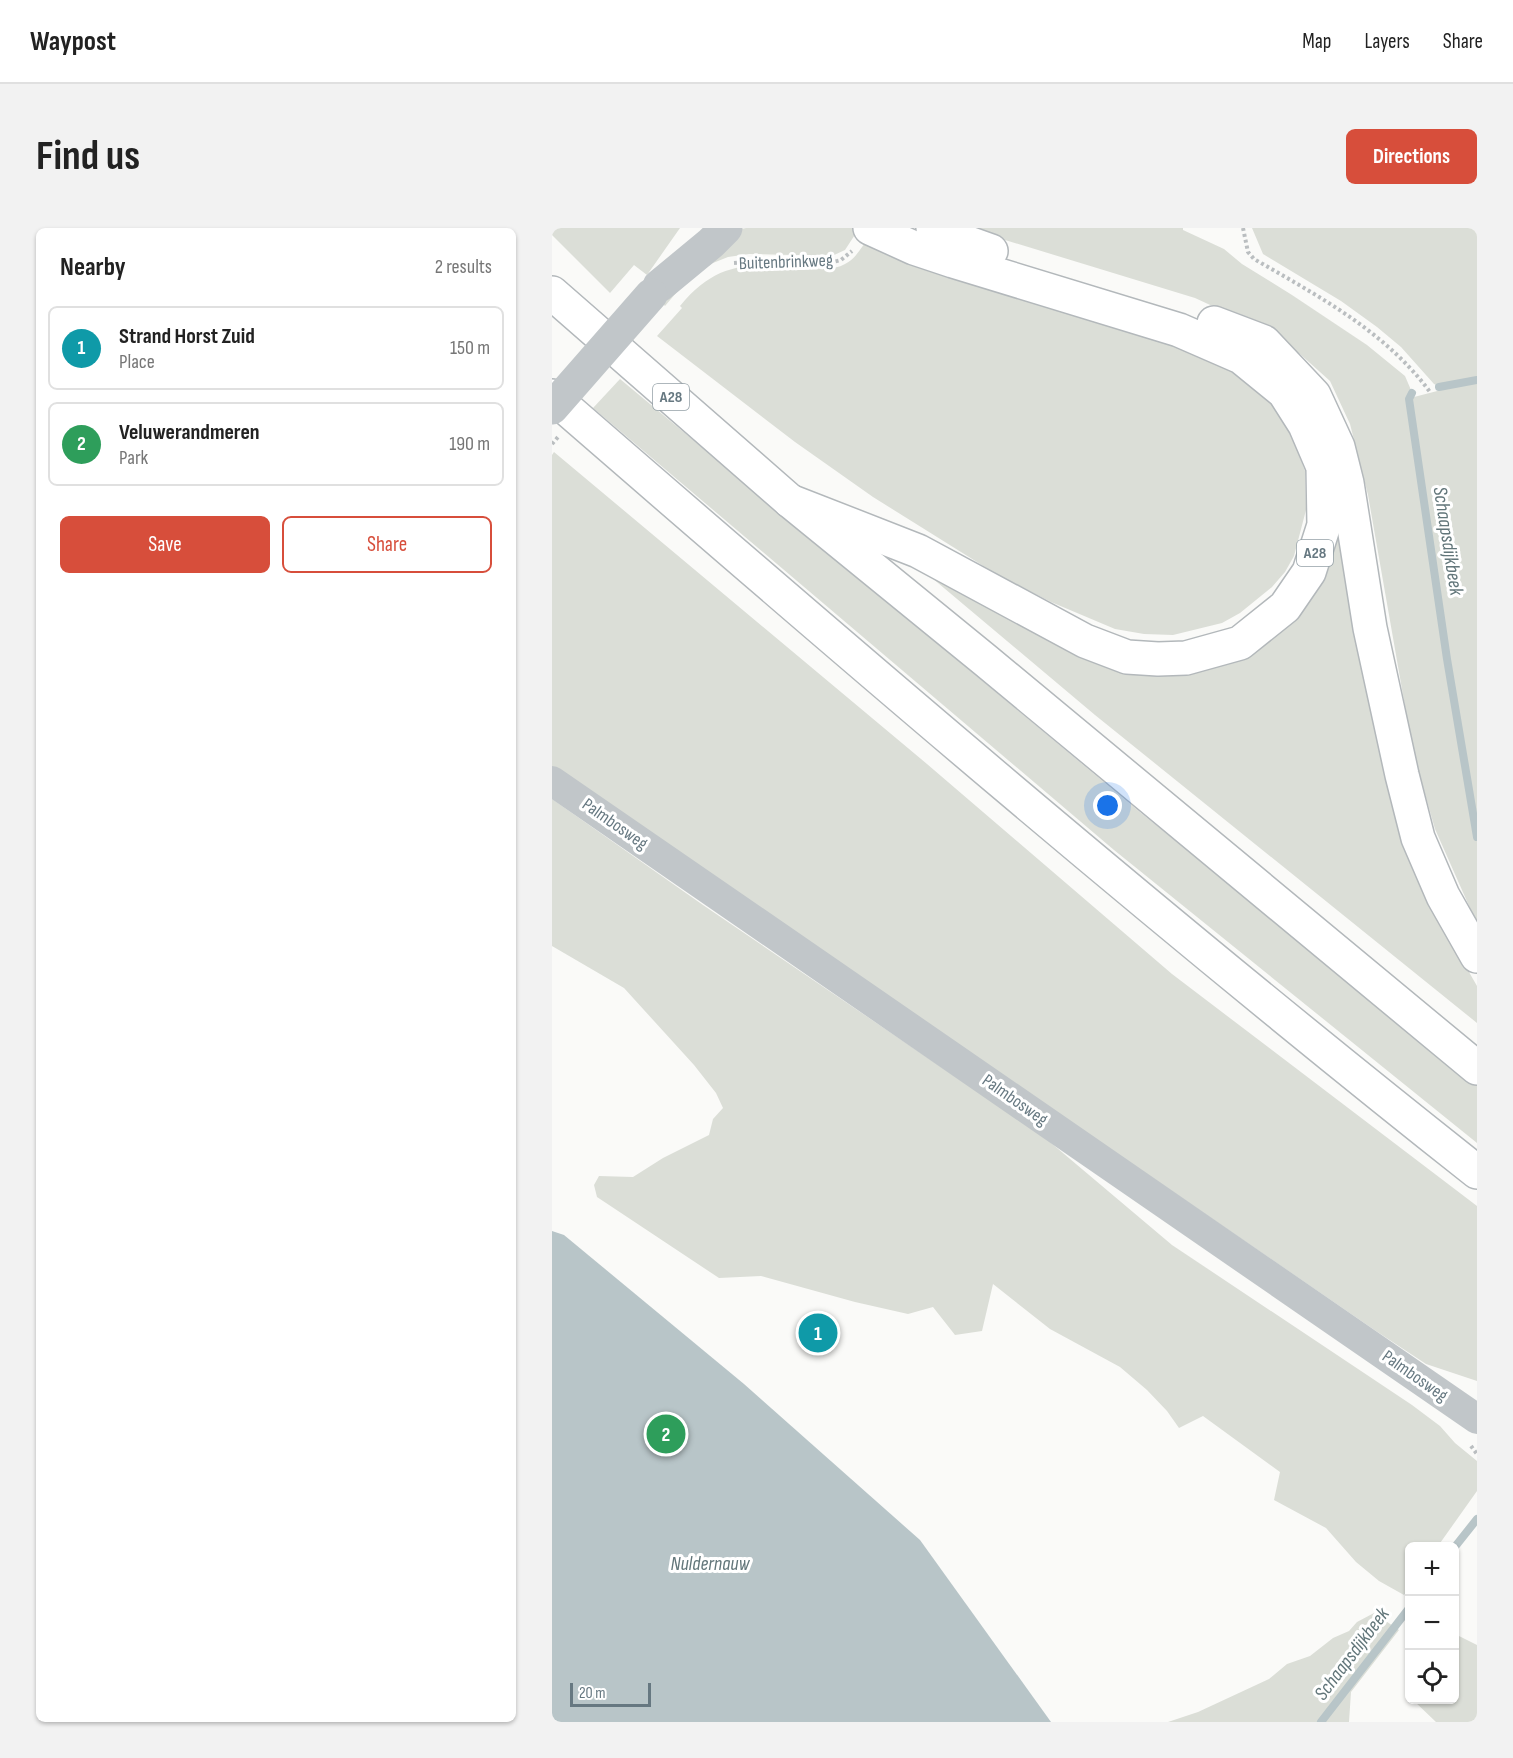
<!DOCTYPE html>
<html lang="en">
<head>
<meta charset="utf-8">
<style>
	:root { --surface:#fff; --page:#f2f2f2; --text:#222; --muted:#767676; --line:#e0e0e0; --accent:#d74e3b }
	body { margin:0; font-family:"Sofia Sans Condensed",sans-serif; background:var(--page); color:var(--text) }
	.controls { position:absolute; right:18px; bottom:18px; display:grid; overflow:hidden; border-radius:9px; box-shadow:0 2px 4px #0004 }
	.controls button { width:54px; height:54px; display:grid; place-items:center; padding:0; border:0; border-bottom:2px solid var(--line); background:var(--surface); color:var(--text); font:30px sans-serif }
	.scale { position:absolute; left:18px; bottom:15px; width:81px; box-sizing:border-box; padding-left:6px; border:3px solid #667881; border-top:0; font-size:16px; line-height:21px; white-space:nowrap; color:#667881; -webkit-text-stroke:4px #fff; paint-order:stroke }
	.you { position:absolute; left:556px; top:578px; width:21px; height:21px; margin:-15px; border:4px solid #fff; border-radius:50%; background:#1a73e8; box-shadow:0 0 0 9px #1a73e833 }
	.badge { display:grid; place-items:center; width:39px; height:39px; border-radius:50%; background:var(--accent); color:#fff; font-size:20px; font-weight:700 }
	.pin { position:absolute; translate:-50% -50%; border:3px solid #fff; box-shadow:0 2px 6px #0006 }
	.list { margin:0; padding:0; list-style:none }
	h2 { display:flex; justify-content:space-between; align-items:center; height:78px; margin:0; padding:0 24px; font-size:26px }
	h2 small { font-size:20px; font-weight:400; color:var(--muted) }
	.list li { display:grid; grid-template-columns:39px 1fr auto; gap:18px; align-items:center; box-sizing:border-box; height:84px; margin:0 12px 12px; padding:0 12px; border:2px solid var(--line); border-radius:9px }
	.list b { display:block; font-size:22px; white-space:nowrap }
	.list p { margin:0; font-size:20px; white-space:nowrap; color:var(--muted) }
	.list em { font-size:20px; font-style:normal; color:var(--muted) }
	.actions { display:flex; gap:12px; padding:18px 24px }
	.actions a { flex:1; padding:14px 0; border:2px solid var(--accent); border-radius:9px; text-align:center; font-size:21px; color:var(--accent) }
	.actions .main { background:var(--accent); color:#fff }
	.icon { flex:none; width:33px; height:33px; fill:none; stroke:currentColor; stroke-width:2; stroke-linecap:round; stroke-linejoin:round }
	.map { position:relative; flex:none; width:925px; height:1494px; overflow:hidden; border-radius:9px }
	header { display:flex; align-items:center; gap:36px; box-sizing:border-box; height:84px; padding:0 30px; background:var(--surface); border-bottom:2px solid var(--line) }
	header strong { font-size:28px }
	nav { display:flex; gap:33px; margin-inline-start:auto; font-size:21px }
	.intro { display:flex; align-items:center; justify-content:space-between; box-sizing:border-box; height:144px; padding:0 36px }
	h1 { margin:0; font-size:42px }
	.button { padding:15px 27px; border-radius:9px; background:var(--accent); color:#fff; font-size:21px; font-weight:700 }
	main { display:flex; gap:36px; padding:0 36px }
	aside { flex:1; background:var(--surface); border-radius:9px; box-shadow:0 2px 4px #0004 }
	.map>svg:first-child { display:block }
</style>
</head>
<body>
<header>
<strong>Waypost</strong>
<nav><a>Map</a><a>Layers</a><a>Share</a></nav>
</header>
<div class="intro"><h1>Find us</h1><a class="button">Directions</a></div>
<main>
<aside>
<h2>Nearby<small>2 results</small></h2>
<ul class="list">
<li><span class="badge" style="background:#0f9aa8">1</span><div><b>Strand Horst Zuid</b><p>Place</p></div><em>150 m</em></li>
<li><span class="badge" style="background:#2e9e5b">2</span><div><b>Veluwerandmeren</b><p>Park</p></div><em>190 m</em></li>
</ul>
<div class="actions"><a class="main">Save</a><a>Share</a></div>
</aside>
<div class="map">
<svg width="925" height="1494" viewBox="0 0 925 1494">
	<rect width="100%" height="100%" fill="#fafaf8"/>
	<g fill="#dbded7">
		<polygon points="0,0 128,0 95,47 82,37 58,65 0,7"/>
		<polygon points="194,0 301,0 306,2 293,22 280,28 197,26 176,29 161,35 135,52 113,78 111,76 144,40 189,1"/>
		<polygon points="414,0 631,0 631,2 672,21 690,36 740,67 815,117 853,148 862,169 893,161 882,156 849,119 825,99 789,73 711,26 700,0 925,0 925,696 883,601 861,524 816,267 798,196 778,153 748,126 706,99 643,70"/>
		<path d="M317 9 620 105 703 153 734 192 753 243 754 282 742 328 733 344 720 359 688 385 670 395 621 407 592 406 563 401 499 374 441 344 321 269 243 214 105 108 130 80 128 78C166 32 198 36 252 39 266 40 281 43 293 36 304 31 310 18 317 9Z"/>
		<polygon points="68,151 589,585 925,855 925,915 562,622 41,180"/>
		<polygon points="2,224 375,536 620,746 925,978 925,1153 874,1136 824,1103 0,538 0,227"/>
		<polygon points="787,277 898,711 925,758 925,795 543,487 342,318 533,424 701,416"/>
		<polygon points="0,571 151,677 492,909 620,1017 860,1177 888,1198 903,1215 925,1233 925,1263 886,1318 858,1318 857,1360 852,1367 827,1353 804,1334 774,1300 722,1272 728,1244 651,1188 627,1200 615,1183 595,1162 568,1139 498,1101 441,1056 430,1103 403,1107 381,1079 356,1086 303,1074 209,1048 167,1050 45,969 42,957 47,948 81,949 111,930 157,907 161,891 171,880 164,865 142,837 72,760 0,718"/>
		<polygon points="822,1385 847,1402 799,1464 797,1494 616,1494 646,1484 717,1451 735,1436 758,1428 781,1410 797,1403 805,1394"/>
		<polygon points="903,1406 925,1417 925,1494 884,1494 861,1472 902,1472"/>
	</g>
	<polygon fill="#b8c5c8" points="0,1003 12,1007 192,1156 368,1312 499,1494 0,1494"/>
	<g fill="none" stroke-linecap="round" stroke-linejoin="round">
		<g stroke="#b8c5c8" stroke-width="8">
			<polyline points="887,159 925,152"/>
			<polyline points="860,165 857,171 895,431 925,609"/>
			<polyline points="902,1320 925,1291"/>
			<polyline points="769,1494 858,1379"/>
		</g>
		<g stroke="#b3b8bb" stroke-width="36">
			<g id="motorway">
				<polyline points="381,0 408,12 439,23"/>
				<polyline points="0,65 238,273 433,432 925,840"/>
				<polyline points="662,95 712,114 762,167 786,219 795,255 818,400 850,547 866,610 891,668 925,728"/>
				<path d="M0 168C304 432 609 694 925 944"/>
				<polyline points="238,273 366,323 533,413 575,429 606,431 634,430 688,415 733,379 757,344 772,297 771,239 753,197 732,164 689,129 627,102 401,33 362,20 318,0"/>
			</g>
		</g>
		<g stroke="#babec0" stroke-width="4" stroke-dasharray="3 3" stroke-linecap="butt">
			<path d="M691 0 696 24 702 31C766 68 833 103 878 164"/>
			<polyline points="182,35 235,32 277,35 289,32 300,23"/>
			<polyline points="919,1218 925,1226"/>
		</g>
		<polyline stroke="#c1c6c9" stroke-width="30" points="0,553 925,1191"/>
		<polyline stroke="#c1c6c9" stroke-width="33" points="107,58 159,15 174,0"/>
		<use href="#motorway" stroke="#fff" stroke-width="33"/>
		<polyline stroke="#babec0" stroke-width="4" stroke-dasharray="3 3" stroke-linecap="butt" points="0,216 6,209"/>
		<polyline stroke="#c1c6c9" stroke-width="33" points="0,180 99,67"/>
	</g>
	<g text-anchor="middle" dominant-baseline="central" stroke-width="6" stroke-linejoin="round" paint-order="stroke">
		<g fill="#fff" stroke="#94a0a7" stroke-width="1.5">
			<rect x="101" y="156" width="36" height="26" rx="4.5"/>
			<rect x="745" y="312" width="36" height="26" rx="4.5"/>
		</g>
		<g font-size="16" font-weight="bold" fill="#667881">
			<text x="119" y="169">A28</text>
			<text x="763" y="325">A28</text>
		</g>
		<g font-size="18" fill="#667881" stroke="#fff">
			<text transform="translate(234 34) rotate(-2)">Buitenbrinkweg</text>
			<text transform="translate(63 596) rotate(35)">Palmbosweg</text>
			<text transform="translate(463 872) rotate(35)">Palmbosweg</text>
			<text transform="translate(863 1148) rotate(35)">Palmbosweg</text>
		</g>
		<g font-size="20" font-style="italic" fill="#62767a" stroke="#fff">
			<text transform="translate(896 313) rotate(81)">Schaapsdijkbeek</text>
			<text x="158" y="1336">Nuldernauw</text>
			<text transform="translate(800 1426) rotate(-53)">Schaapsdijkbeek</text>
		</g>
	</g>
</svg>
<div class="controls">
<button>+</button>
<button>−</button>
<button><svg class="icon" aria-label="locate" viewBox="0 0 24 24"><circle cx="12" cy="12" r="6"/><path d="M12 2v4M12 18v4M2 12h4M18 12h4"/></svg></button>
</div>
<div class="scale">20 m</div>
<div class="you"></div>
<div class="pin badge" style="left:266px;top:1105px;background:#0f9aa8">1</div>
<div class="pin badge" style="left:114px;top:1206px;background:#2e9e5b">2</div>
</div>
</main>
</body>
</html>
